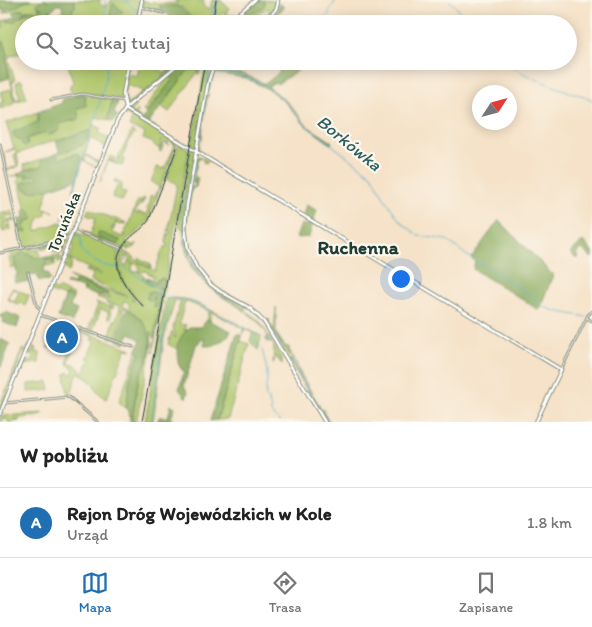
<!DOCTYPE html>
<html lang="pl">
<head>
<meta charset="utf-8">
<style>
	:root { --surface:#fff; --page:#f2f2f2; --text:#222; --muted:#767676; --line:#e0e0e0; --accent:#1f6fb2 }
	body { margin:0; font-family:Itim,sans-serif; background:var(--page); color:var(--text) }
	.compass { position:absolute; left:472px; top:85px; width:45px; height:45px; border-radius:50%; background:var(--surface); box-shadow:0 2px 12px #0003; rotate:54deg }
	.you { position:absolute; left:400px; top:278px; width:18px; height:18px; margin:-12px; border:4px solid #fff; border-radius:50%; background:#1a73e8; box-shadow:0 0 0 8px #1a73e833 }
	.badge { display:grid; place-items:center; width:32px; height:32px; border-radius:50%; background:var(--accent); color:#fff; font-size:16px; font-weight:700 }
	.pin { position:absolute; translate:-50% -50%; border:2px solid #fff; box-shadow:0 1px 5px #0006 }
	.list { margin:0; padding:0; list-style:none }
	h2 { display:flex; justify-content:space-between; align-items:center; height:65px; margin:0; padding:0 20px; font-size:21px }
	h2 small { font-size:16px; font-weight:400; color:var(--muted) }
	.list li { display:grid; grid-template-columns:32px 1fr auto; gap:15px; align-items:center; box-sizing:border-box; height:70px; padding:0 20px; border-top:1px solid var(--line) }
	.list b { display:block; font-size:19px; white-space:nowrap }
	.list p { margin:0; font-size:16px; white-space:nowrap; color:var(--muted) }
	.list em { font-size:16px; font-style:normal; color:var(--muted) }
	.icon { flex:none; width:28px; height:28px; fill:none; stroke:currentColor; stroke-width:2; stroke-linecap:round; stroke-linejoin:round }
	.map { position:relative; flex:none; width:592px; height:422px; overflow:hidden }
	.search { position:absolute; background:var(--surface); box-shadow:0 2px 12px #0003; left:15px; right:15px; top:15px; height:55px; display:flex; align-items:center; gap:12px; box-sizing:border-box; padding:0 18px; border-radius:28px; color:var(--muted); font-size:19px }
	.sheet { height:135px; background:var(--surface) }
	nav { display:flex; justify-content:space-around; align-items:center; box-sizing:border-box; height:70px; border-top:1px solid var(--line); background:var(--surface); font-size:14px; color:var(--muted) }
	nav a { display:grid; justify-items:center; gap:2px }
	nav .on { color:var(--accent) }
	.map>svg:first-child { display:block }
</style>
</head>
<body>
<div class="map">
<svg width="592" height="422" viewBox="0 0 592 422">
	<rect width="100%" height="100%" fill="#fbf7ec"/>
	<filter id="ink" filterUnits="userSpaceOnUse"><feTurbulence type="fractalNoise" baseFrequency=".02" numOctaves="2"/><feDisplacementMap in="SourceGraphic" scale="10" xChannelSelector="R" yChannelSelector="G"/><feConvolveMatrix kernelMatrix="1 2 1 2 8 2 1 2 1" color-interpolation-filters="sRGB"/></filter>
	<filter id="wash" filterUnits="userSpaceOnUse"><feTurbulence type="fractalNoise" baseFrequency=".0096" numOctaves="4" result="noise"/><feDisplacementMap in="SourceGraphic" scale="20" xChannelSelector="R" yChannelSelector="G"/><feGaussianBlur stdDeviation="1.12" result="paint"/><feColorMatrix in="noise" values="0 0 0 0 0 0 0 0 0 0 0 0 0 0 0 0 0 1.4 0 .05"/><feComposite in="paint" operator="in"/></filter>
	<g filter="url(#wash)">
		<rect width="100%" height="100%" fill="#f5e2c8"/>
		<g fill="#afc66b" stroke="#678250" fill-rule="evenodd">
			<polygon points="32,0 45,0 37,3 39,7 43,8 38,10 39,12 45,11 47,13 53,12 53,16 56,17 63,9 63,13 64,16 68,16 69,20 73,21 78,19 72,13 72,9 75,7 74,0 102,0 98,1 103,6 109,5 111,0 141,0 136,24 125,14 118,21 120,24 34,24 36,21 34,17 35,12 28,10 28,12 27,10 25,13 23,10 17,10 14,13 13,11 3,14 3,12 9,11 0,10 0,9 14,8 24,2"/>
			<polygon points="143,0 152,4 153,1 157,4 178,3 174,0 199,0 200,2 204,0 203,5 207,9 210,9 212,0 215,0 211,24 198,24 182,7 180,8 178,6 159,7 162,10 162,12 142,7"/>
			<polygon points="217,0 220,0 229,8 226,12 231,17 233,14 234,16 229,21 230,19 223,13 219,16 225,23 228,21 225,24 213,24"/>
			<path d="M264 0 275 1C278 14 255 21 244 24L270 12 267 8 243 24H240L264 6Z"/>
			<polygon points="27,13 29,15 31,14 33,17 31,21 25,20 25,24 24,24 24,52 10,56 8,59 15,80 12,82 16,100 20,98 16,83 21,80 23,82 22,84 27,98 15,102 6,58 8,54 4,42 0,39 0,25 2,24 2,28 4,27 3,24 5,22 0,22 15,17 7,21 12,22"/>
			<polygon points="67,61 108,61 108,67 114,61 123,61 124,65 128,61 122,99 84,93 75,95 70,90 70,85 73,82"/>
			<polygon points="156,61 164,66 170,66 176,61 181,61 127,106 124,99 125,97 127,105 143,91 127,85 125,92 124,92 128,74 137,76 140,64 166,72 170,68 163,67"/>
			<polygon points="183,61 202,61 201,67 194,65 191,68 184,68 187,61 177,68 180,70 175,70 171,74 169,74 134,103 136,106 131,111 134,114 138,110 136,116 156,127 128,111 127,108"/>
			<polygon points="206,61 214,61 209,71 210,72 196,150 191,149"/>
			<path d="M217 61 215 71 244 74 246 75V78L214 73C207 93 203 118 202 140L200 141 198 152 200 141 202 140C199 131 205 108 207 98L208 96 209 83Z"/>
			<polygon points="196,69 200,71 200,74 197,73 169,112 161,106 188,70"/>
			<polygon points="169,76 173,79 146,113 143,111"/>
			<polygon points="11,89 14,104 0,109 0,103 3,102 0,92"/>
			<path d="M85 95 112 100 108 120 96 117 93 125 101 128 99 133 108 138 109 137 104 149 105 146 90 138 85 154 98 162V165L97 166 98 163 85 155V161L97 168 83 160 74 191 77 179 79 154 78 153 59 159 57 153 83 145 55 140 17 154 19 166 6 171 3 153 14 148 6 123 38 112V122L16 137 22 140 25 147 28 141 26 139 47 132 49 135 56 133 58 124 85 103ZM15 149 17 153 14 155 17 166 7 170 3 153Z"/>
			<polygon points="126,111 177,143 148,221 141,229 125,242 135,246 137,243 135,247 127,250 128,246 125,249 83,233 83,231 91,234 96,218 86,215 89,209 112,218 112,220 113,218 125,222 125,225 122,223 121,225 117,224 116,221 114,229 113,226 111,228 113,229 113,233 122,237 126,236 126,234 123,235 128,226 138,200 142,202 143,198 145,199 141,206 141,203 140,203 135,213 137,214 139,214 138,212 146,215 148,210 147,208 151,201 149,200 151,195 155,197 159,187 151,182 157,167 164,169 175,146 171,141 175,143 171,140 167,143 170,145 164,143 161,152 159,151 163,141 161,140 159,149 151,142 143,139 145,133 129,127 132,118 124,114 118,122 124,112"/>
			<path d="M132 131 135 134C128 140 126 149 123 157L125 159 122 166 108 161 100 182 108 160 114 162 109 159 110 156 116 158 114 162 116 163 118 159 121 160 118 158Z"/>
			<path d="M179 144 189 149 153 352 160 303 154 338 151 331 152 344 136 422H132L139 379 149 355 151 343 142 320 127 309 130 306 126 301 123 302V306L127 308 122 309 124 312 115 338H109L114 320H116L120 308 119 306 114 304 113 309 108 306 112 303 106 304 107 301 97 297 100 295 111 299 106 295 108 293 76 281 74 286 66 284 67 282 73 284 75 280 69 277V276L99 288 127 296 90 281 93 274 85 271 87 269 101 275 100 273 70 260 72 263 69 272 65 269 68 261 63 259 62 262 63 258 68 259 64 258V256L65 254V256L70 258 74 245 69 243 74 232 101 241 118 251C115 271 123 283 135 299H131L141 305C128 285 114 276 121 249L123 250 127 257 124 262 127 257H123L122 263 126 266 129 260 133 266 132 267 133 272 138 271 145 277H142L144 279 146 277 152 279 154 277 145 271 141 272 138 270 140 267 136 264H133L126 252 134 257 133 258 134 257 135 260 138 261 139 258 150 264 151 268 138 262 155 271 162 250 165 247 168 246 166 242 168 233 170 234 171 231H168L177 185 174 182 166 179Z"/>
			<path d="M191 150 195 155C185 201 171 250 210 285 221 295 234 299 246 307V309H243C235 302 226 298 216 292 206 284 198 275 192 264L191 268 193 269C209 292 232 301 254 317 264 323 267 337 274 345V347C278 349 283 360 282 365L276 356 273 364 274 345 272 343 266 341 268 335C253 310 231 305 210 288 202 282 198 273 191 268V263L186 251 183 229 178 225Z"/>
			<path d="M198 156 209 161 205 163 203 162 204 159 198 158 194 176 198 178 196 187 192 189 188 210V212C182 242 196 273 220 290 229 296 239 299 248 304 255 308 260 314 265 320L266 319 270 320 269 323 274 330 276 307V334L284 346 289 347C289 352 293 356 295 361 301 378 313 393 321 409L324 410 325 411 324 413 329 422 323 413 324 410H322L299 372 294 359 288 350V347L286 348 284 345 269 323V320L266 321C274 332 281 344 290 354L289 357H287L277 338 267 324 250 305H247C238 300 228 296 219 290 198 276 178 238 188 213L187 211 191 186 195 187 196 179 195 178 194 184 192 183Z"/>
			<polygon points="41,159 43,166 25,170 24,165"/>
			<path d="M27 173 25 178 36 175 39 179 22 183 23 187 30 192 49 189 43 208 47 210 48 209 54 212 49 210 45 212 46 215 40 218 35 230 37 231 60 222 68 227 70 231 73 227 69 237 25 247 22 245 19 232H27L23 227 26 224 25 222 32 219C32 214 30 210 25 207L20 185 17 181 19 180 18 175 9 177C16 175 20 176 27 173Z"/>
			<polygon points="115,179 122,184 120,190 126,193 122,201 112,197 119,182 114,182"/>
			<polygon points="12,211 15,217 8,215 6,218 9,220 15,219 16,221 4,223 5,227 10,224 11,229 3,232 2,228 0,228 0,221 1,222 2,219 0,219 0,214"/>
			<polygon points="66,239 68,240 62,254 63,246 60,245 57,248 54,245 53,247 41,245"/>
			<polygon points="39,245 31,248 31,250 39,249 40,258 59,255 59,257 61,257 59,264 59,261 55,259 55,265 45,266 48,259 50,260 51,258 37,259 29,253 14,258 16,267 11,268 9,258 13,257 12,252 9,253 9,256 9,252"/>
			<polygon points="12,288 13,288 29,295 25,306 21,302 19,305 7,299 8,297 8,299 15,301 19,291 14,289 12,290 8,297"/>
			<polygon points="52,288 57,290 58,288 74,296 73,298 66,295 65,297 50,292"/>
			<polygon points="172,298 185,299 201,305 261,336 258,350 250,341 253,333 244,329 241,341 249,344 228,419 217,420 244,328 211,312 210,321 207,321 209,311 185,301 179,324 186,325 184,330 187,329 179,342 177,344 179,350 168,344 172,331 175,338 176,336 173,328 181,300 175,300 164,338 153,422 145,422 166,299"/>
			<polygon points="96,302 110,308 111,318 108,319 108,312 101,309 92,332 88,330 98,305"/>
			<polygon points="77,329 131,349 131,350 126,349 107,398 105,399 94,387 95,385 78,372 71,394 68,395 65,374 69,372 72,375 74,369 67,364 69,354 59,348 47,348 50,346 54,347 51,345 53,343 53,345 61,349 62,346 63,348 72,352 68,362 76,365 84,374 90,357 87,358 94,342 91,340 93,336 79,332 77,333"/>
			<polygon points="29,345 30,346 29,353 32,353 34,348 31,346 36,348 34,351 40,353 39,363 22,365 21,369 22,362 27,364 27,361 35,360 27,352 25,355"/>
			<polygon points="24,349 24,350 0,412 0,405 22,350"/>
			<polygon points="137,350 140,352 130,379 126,408 119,402"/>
			<polygon points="291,358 296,370 328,422 326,422 289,360"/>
			<polygon points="49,382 50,390 28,392 28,384"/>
			<polygon points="43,413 38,416 33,417 32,414 29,415 28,417 20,418 18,422 16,421 18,418 15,419 15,422 8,422 8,420 4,418 0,422 0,416"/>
		</g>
		<g fill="#8bab5f" stroke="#55744a">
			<polygon points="0,0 32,0 24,2 14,8 0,9"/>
			<polygon points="43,0 74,0 75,7 72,9 72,13 77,15 78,18 73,21 70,20 68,16 65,16 63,14 63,9 61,5 57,5 55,8 52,9 52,11 50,10 50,12 48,13 45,11 39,12 38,9 42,8 38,7 37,3"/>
			<polygon points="257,0 264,0 264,6 240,24 234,24 237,20 236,18"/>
			<polygon points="113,3 123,12 118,14 115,19 110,15"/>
			<path d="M280 3 284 8 268 20 271 24H252C266 17 275 19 280 3Z"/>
			<polygon points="159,6 177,6 180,8 180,7 197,24 177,24"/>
			<polygon points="17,10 23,10 25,13 26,10 28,12 29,10 35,10 34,17 36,22 34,24 25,24 26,20 31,21 31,18 33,17 31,14 29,15 27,13 23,14 22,17 17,18 16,21 8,22 7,20 15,17 14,13"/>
			<polygon points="0,39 4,42 8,54 6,58 9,78 0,81"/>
			<polygon points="188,61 184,68 191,68 194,65 201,67 200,71 197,71 196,69 188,70 149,123 142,119 173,79 169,76 175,70 179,70 176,67 178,68"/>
			<polygon points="255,61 303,61 300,69 277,84 275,82 268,86 288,103 307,126 329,140 332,142 331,144 305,125 287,104 270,90 246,78 246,75 265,84 281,71 267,64 257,64"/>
			<polygon points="81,95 85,95 86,106 77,108 79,119 59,124 60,130 49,135 46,132 26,139 28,142 26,147 22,144 21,140 14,137 13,132 38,122 38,112 62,103 62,99"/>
			<polygon points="112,100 118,101 114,113 118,116 113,122 108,120 108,117"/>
			<path d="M91 130C86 148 76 147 60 153L56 141Z"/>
			<polygon points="57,153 60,159 78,153 80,158 83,158 77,179 49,189 32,192 23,188 22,183 39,178 36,175 25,178 28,174 21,176 17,174 25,171 25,170 42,166 42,159"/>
			<polygon points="306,205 317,210 309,237 296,238 301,224 307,226 310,219 303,215"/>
			<polygon points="25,207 29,210 33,219 25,222 26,224 23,227 27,232 19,232 17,220 24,218 23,213"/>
			<polygon points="499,220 553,275 539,310 473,269 475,261 471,258"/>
			<polygon points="98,232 120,240 118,246 98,237"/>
			<polygon points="583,241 592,252 592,258 582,249 576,254 578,257 576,259 570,253"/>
			<polygon points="46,244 52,246 57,245 57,247 60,245 63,246 64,249 60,253 51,250 51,248 47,246 46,249 42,249 41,245"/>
			<path d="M22 253C29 253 32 257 38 258 42 259 49 258 54 258V262L51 263 48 259 44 269V273H48L50 280 39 281 37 274 28 275 30 282H14L17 274 14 259Z"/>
			<polygon points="148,278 155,283 158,279 163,278 165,281 160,291 145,282"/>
			<polygon points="76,281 83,283 108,294 106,295 99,294 97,296 83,291 82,289 86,289 73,285"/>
			<polygon points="148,292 154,292 160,294 161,297 156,308 153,306 154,296 151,301 146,298 148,295"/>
			<polygon points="66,295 73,298 70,307 77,310 72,322 58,317"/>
			<path d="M127 309C142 316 154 333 150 350 149 360 142 369 139 379 135 393 134 408 132 422L130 421 129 411 126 408 130 379 140 353 137 350 141 340 129 333 125 343 116 340Z"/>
			<polygon points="6,312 20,318 17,328 2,322 3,318 0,317 1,314"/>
			<path d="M207 320 231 331C227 339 213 349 204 345V338L196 345 184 386 188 393 186 398 179 389 184 372C173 361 181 354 177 344L179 342 181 337 189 327H201Z"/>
			<polygon points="237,334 242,336 217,420 210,421"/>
			<polygon points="0,339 10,344 1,367 0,367"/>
			<polygon points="171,405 175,407 171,418 171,422 157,422 159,417 168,417"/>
		</g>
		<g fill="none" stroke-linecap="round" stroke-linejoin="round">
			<g stroke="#4faacd" stroke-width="1">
				<polyline points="105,0 106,24"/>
				<polyline points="124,0 138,12"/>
				<polyline points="273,0 275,1"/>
				<polyline points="449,0 472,24"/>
				<polyline points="143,4 143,0"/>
				<polyline points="138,11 141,1"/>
				<polyline points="329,12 336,0"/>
				<polyline points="141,13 142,8"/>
				<polyline points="266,18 275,13 279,4"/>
				<polyline points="138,24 140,18"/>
				<polyline points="210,24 215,0"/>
				<polyline points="214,24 218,0"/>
				<polyline points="228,24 229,23"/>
				<path d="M245 24C256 17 274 17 275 2"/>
				<polyline points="324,24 329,13"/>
				<polyline points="157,61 164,67 172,67"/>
				<path d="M506 61C523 77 549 84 570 92 579 95 584 95 592 100"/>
				<polyline points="216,62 217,61"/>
				<path d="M175 68C184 70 195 66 202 70"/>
				<polyline points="300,68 304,61"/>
				<polyline points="206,70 207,61"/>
				<polyline points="210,70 213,61"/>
				<polyline points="168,71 180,61"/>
				<polyline points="213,71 240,75 266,86 288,104 305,125 372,175 385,199 400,221 419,236 447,240 466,255 508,280 532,297"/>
				<polyline points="207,83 209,71"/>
				<polyline points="208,94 215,66"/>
				<polyline points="101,96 106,78 107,61"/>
				<polyline points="204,116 207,98"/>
				<polyline points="201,137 203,120"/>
				<polyline points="192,182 197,158"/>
				<polyline points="73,191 101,98"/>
				<polyline points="189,200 192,187"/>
				<polyline points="62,220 64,214"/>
				<polyline points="61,223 60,224 68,227 70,234"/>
				<path d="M75 236H81C81 241 80 248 83 252 89 260 108 269 117 267"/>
				<path d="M187 250C180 223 186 194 192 168"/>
				<path d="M188 254C197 275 212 291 233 300"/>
				<polyline points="118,267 124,267 157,289 163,297"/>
				<polyline points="232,297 247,304"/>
				<polyline points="166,298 184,300"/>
				<path d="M534 299C543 312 570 313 586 317"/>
				<polyline points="186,300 201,306 244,328"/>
				<polyline points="250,307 267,324 287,356"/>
				<polyline points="589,318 592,320"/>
				<polyline points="245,328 256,334 255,341 261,348"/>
				<polyline points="265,338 272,341"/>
				<polyline points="262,350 266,365"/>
				<polyline points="290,360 327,422"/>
				<path d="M266 366C269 378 265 385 266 397"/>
				<polyline points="267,398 271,408 271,413 280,422"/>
				<polyline points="151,422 162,343 170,299"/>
			</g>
		</g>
	</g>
	<g filter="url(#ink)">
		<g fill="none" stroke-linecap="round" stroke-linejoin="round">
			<g stroke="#8a907e" stroke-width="3">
				<g id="street">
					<polyline points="141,7 164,13"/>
					<polyline points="51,100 82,94 124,101"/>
					<polyline points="0,144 22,248"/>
					<polyline points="74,230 123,249"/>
					<polyline points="0,253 69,238"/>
					<polyline points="28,272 37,306 41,309"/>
					<polyline points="40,315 133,347"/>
					<polyline points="587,318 592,321"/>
					<polyline points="561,370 588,315 592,311"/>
					<polyline points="5,403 69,397 98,422"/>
				</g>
			</g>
			<g stroke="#8a907e" stroke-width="4.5">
				<g id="secondary">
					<polyline points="137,24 142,0"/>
					<polyline points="226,24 255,0"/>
					<path d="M248 24C261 17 278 18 278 0"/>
					<polyline points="215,61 208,83 187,205 185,227 188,249 197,268 210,284 221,292 250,308 264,322 325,422"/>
					<polyline points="126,108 123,94 129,61"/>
					<polyline points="125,109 560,369 561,370 536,422"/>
					<polyline points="0,414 117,121 127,107 182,61"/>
				</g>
			</g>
			<use href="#street" stroke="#fff" stroke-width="1"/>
			<use href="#secondary" stroke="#fff" stroke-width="2.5"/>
			<g stroke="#1f3d34" stroke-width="1">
				<polyline points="212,24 216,0"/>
				<path d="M143 306C125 288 104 262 129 239 136 232 143 229 149 220L177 148"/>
				<polyline points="142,422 205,61"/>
			</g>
		</g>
	</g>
	<g text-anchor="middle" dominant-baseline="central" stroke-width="4.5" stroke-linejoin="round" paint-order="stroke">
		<g font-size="16" fill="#1f3d34" stroke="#fbf7ec">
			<text transform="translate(64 222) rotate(-68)">Toruńska</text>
		</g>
		<g font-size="18" font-style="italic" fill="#2d5e62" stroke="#fbf7ec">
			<text transform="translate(349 143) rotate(39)">Borkówka</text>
		</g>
		<g font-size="19" font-weight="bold" fill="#1f3d34" stroke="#fbf7ec">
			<text x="358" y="247">Ruchenna</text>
		</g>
	</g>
</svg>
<svg class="compass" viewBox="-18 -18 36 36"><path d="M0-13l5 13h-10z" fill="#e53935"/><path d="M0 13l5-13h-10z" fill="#767676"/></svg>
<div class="you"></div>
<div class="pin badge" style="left:62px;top:337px">A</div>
<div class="search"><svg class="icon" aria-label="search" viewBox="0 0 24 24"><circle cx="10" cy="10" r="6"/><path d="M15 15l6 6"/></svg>Szukaj tutaj</div>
</div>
<section class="sheet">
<h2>W pobliżu<small></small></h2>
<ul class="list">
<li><span class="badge">A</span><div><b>Rejon Dróg Wojewódzkich w Kole</b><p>Urząd</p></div><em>1.8 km</em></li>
</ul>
</section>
<nav>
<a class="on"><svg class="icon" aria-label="map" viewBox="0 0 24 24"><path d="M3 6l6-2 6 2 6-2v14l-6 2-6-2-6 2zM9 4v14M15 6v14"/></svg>Mapa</a>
<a><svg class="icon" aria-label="directions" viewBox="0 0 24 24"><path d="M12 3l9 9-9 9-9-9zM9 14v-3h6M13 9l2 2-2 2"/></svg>Trasa</a>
<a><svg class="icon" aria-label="saved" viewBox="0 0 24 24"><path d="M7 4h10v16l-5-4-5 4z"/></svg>Zapisane</a>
</nav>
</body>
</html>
